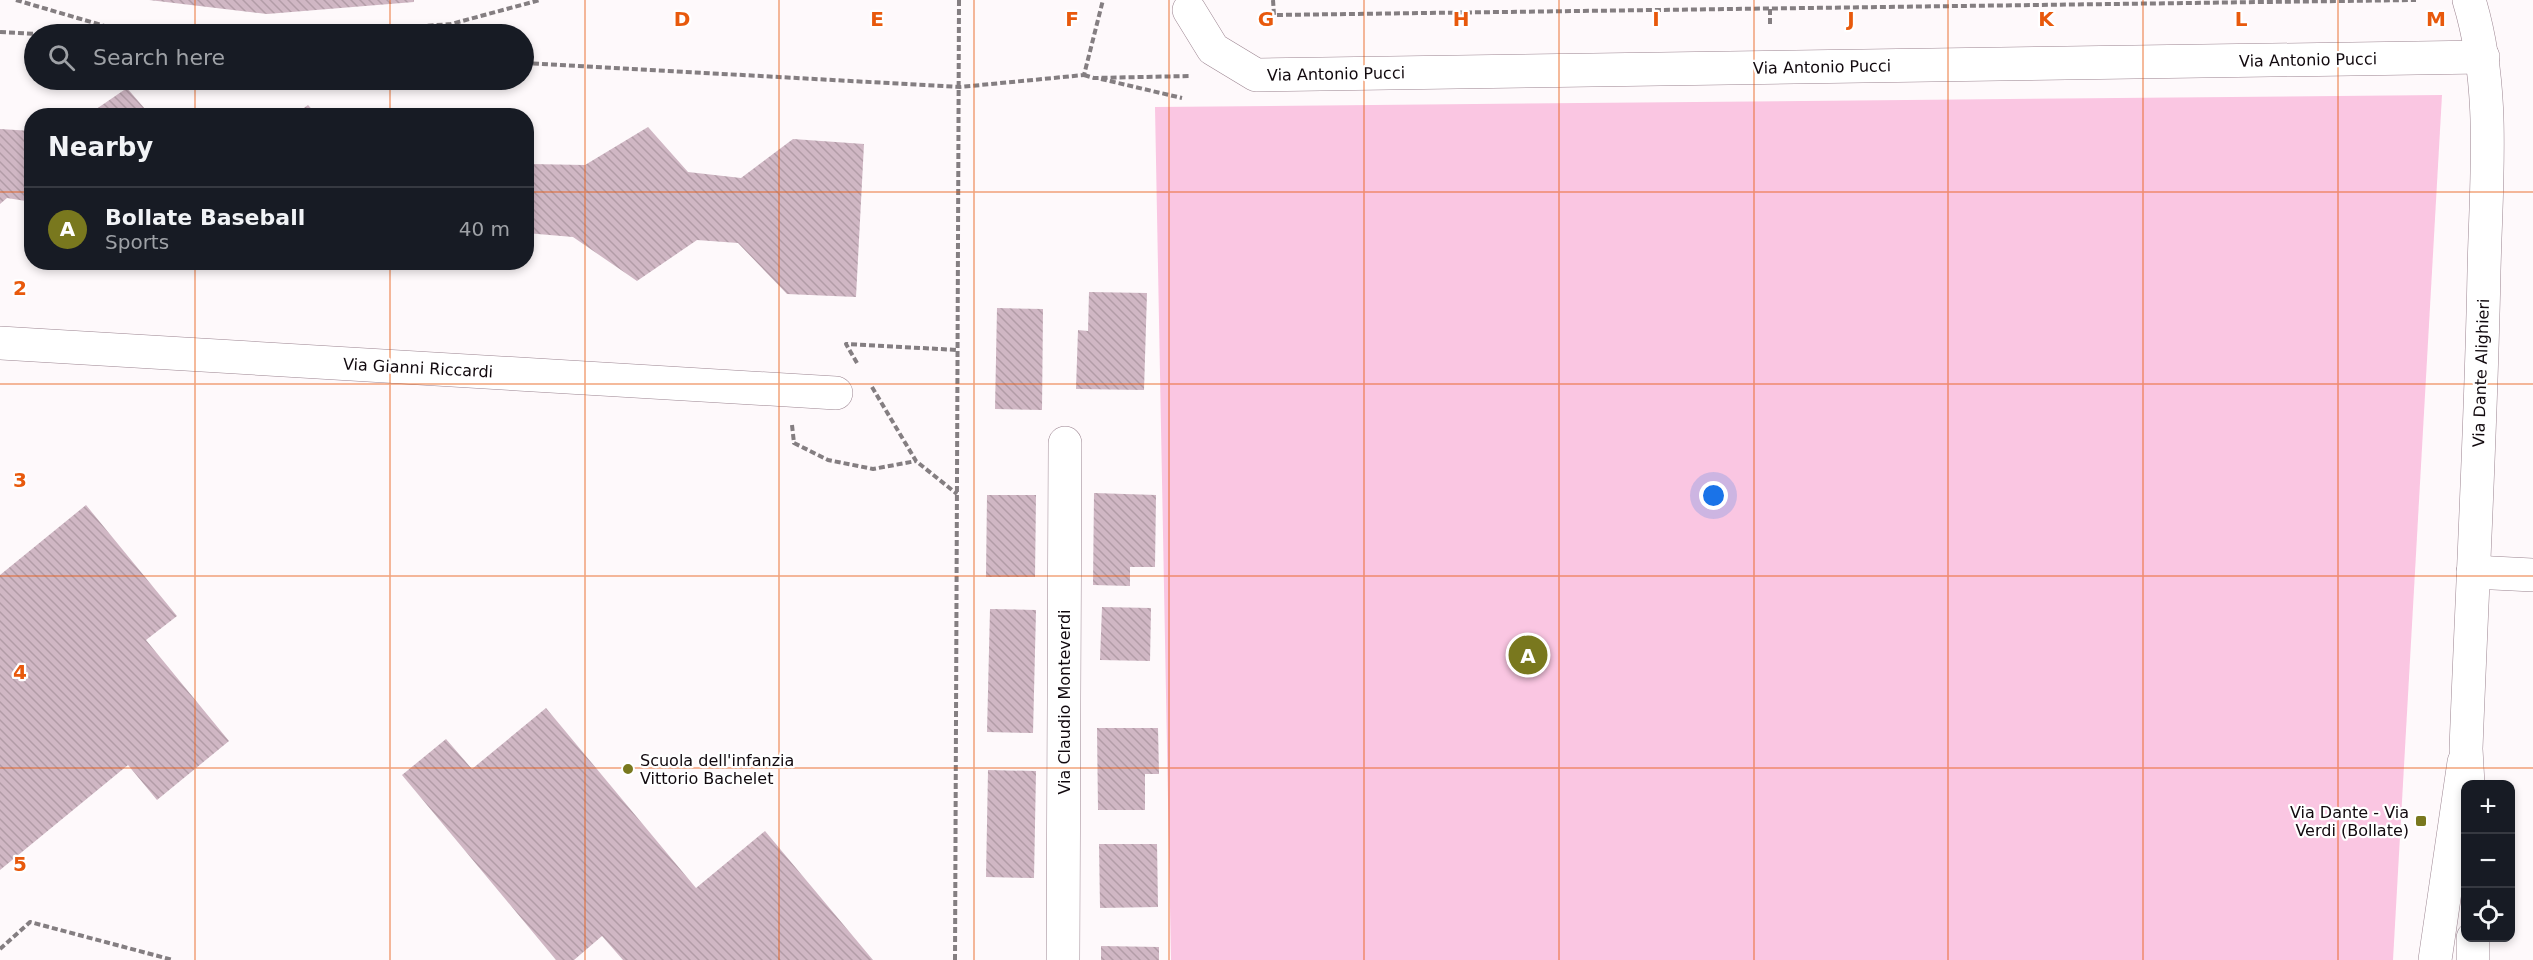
<!DOCTYPE html>
<html lang="en">
<head>
<meta charset="utf-8">
<style>
	:root { --surface:#171b24; --page:#20242c; --text:#f1f3f6; --muted:#9ea1a6; --line:#363941; --accent:#79781e }
	body { margin:0; font-family:"DejaVu Sans",sans-serif; background:var(--page); color:var(--text) }
	.controls { position:absolute; right:18px; bottom:18px; display:grid; overflow:hidden; border-radius:12px; box-shadow:0 3px 9px #0003 }
	.controls button { width:54px; height:54px; display:grid; place-items:center; padding:0; border:0; border-bottom:2px solid var(--line); background:var(--surface); color:var(--text); font:30px sans-serif }
	.you { position:absolute; left:1714px; top:496px; width:21px; height:21px; margin:-15px; border:4px solid #fff; border-radius:50%; background:#1a73e8; box-shadow:0 0 0 9px #1a73e833 }
	.badge { display:grid; place-items:center; width:39px; height:39px; border-radius:50%; background:var(--accent); color:#fff; font-size:20px; font-weight:700 }
	.pin { position:absolute; translate:-50% -50%; border:3px solid #fff; box-shadow:0 2px 6px #0006 }
	.list { margin:0; padding:0; list-style:none }
	h2 { display:flex; justify-content:space-between; align-items:center; height:78px; margin:0; padding:0 24px; font-size:26px }
	h2 small { font-size:20px; font-weight:400; color:var(--muted) }
	.list li { display:grid; grid-template-columns:39px 1fr auto; gap:18px; align-items:center; box-sizing:border-box; height:84px; padding:0 24px; border-top:2px solid var(--line) }
	.list b { display:block; font-size:22px; white-space:nowrap }
	.list p { margin:0; font-size:20px; white-space:nowrap; color:var(--muted) }
	.list em { font-size:20px; font-style:normal; color:var(--muted) }
	.icon { flex:none; width:33px; height:33px; fill:none; stroke:currentColor; stroke-width:2; stroke-linecap:round; stroke-linejoin:round }
	.map { position:relative; flex:none; width:2533px; height:960px; overflow:hidden }
	.search { position:absolute; background:var(--surface); box-shadow:0 3px 9px #0003; left:24px; top:24px; width:510px; height:66px; display:flex; align-items:center; gap:15px; box-sizing:border-box; padding:0 21px; border-radius:33px; color:var(--muted); font-size:22px }
	.panel { position:absolute; background:var(--surface); box-shadow:0 3px 9px #0003; left:24px; top:108px; width:510px; height:162px; border-radius:24px }
	.map>svg:first-child { display:block }
</style>
</head>
<body>
<div class="map">
<svg width="2533" height="960" viewBox="0 0 2533 960">
	<defs>
		<pattern id="building-back-hatch" width="6" height="6" patternUnits="userSpaceOnUse" patternTransform="scale(1.5)"><rect width="6" height="6" fill="#d0b7c4"/><path d="M-1 5l2 2M0 0l6 6M5-1l2 2" fill="none" stroke="#b29ca7"/></pattern>
	</defs>
	<rect width="100%" height="100%" fill="#fef9fb"/>
	<polygon fill="#fac6e2" points="2442,95 2393,960 1171,960 1155,107"/>
	<g fill="url(#building-back-hatch)">
		<polygon points="149,0 414,0 414,2 267,14"/>
		<polygon points="127,88 151,116 86,116"/>
		<polygon points="308,105 318,116 293,116"/>
		<polygon points="648,127 688,172 741,178 793,139 864,144 856,297 787,294 738,243 697,240 637,281 573,237 526,233 526,161 530,164 585,165"/>
		<polygon points="0,129 32,131 32,202 7,198 0,204"/>
		<polygon points="1089,292 1147,293 1144,390 1076,389 1078,330 1088,331"/>
		<polygon points="997,308 1043,309 1042,410 995,409"/>
		<polygon points="1094,493 1156,495 1155,567 1130,567 1130,586 1093,585"/>
		<polygon points="987,495 1036,495 1035,577 986,577"/>
		<polygon points="86,505 177,616 146,640 229,741 157,800 128,765 0,870 0,575"/>
		<polygon points="1102,607 1151,608 1150,661 1100,660"/>
		<polygon points="990,609 1036,610 1033,733 987,732"/>
		<polygon points="546,708 696,888 765,831 873,960 623,960 602,936 574,960 556,960 402,775 446,739 472,769"/>
		<polygon points="1097,728 1158,728 1159,774 1145,774 1145,810 1098,810"/>
		<polygon points="988,770 1036,771 1034,878 986,877"/>
		<polygon points="1099,844 1157,844 1158,907 1100,908"/>
		<polygon points="1101,946 1159,947 1159,960 1101,960"/>
	</g>
	<g fill="none" stroke-linecap="round" stroke-linejoin="round">
		<g stroke="#9c8591" stroke-width="34">
			<g id="minor">
				<polyline points="1189,10 1213,49 1256,75 2483,57"/>
				<polyline points="0,343 836,393"/>
				<polyline points="2473,572 2533,575"/>
				<path d="M2468 784 2466 749C2472 590 2481 430 2484 271 2486 180 2496 88 2469 0"/>
				<polyline points="1063,960 1065,443"/>
				<polyline points="2435,960 2464,762"/>
				<polyline points="2473,960 2473,938"/>
			</g>
		</g>
		<g stroke="#847e81" stroke-width="4" stroke-dasharray="6 3" stroke-linecap="butt">
			<polyline points="16,0 132,34"/>
			<polyline points="1273,0 1274,15 2416,0"/>
			<polyline points="1770,9 1770,24"/>
			<polyline points="0,32 37,34"/>
			<polyline points="320,34 451,24 540,0"/>
			<polyline points="524,63 960,87 1084,75 1103,0"/>
			<polyline points="1084,75 1094,78 1191,76"/>
			<polyline points="1101,79 1182,98"/>
			<polyline points="857,363 846,344 958,350"/>
			<polyline points="872,387 916,461 957,494"/>
			<polyline points="792,425 794,443 828,460 873,469 916,461"/>
			<polyline points="0,949 30,922 173,960"/>
			<polyline points="955,960 959,0"/>
		</g>
		<use href="#minor" stroke="#fff" stroke-width="33"/>
	</g>
	<path fill="none" stroke="#e8590c" stroke-width="1.5" stroke-opacity="0.55" d="M195 0V34M390 0V34M585 0V960M779 0V960M974 0V960M1169 0V960M1364 0V960M1559 0V960M1754 0V960M1948 0V960M2143 0V960M2338 0V960M195 80V116M390 80V116M0 192H32M526 192H2533M195 262V960M390 262V960M0 384H2533M0 576H2533M0 768H2533"/>
	<g fill="#79781e" stroke="#fff" stroke-width="2">
		<circle cx="628" cy="769" r="6"/>
		<rect x="2415" y="815" width="12" height="12" rx="3"/>
	</g>
	<g text-anchor="middle" dominant-baseline="central" stroke-width="4.5" stroke-linejoin="round" paint-order="stroke">
		<g font-size="16" fill="#11090e" stroke="#fff">
			<text transform="translate(2308 60) rotate(-1)">Via Antonio Pucci</text>
			<text transform="translate(1822 67) rotate(-1)">Via Antonio Pucci</text>
			<text transform="translate(1336 74) rotate(-1)">Via Antonio Pucci</text>
			<text transform="translate(418 368) rotate(3)">Via Gianni Riccardi</text>
			<text transform="translate(2481 373) rotate(-88)">Via Dante Alighieri</text>
			<text transform="translate(1064 702) rotate(-90)">Via Claudio Monteverdi</text>
		</g>
		<g font-size="16" fill="#11090e" stroke="#fff" text-anchor="start">
			<text x="640" y="760">Scuola dell'infanzia<tspan x="640" dy="18">Vittorio Bachelet</tspan></text>
			<text x="2409" y="812" text-anchor="end">Via Dante - Via<tspan x="2409" dy="18">Verdi (Bollate)</tspan></text>
		</g>
	</g>
	<g font-size="20" text-anchor="middle" font-weight="bold" fill="#e8590c" stroke="#fff" stroke-width="4.5" stroke-linejoin="round" paint-order="stroke">
		<text x="682" y="26">D</text>
		<text x="877" y="26">E</text>
		<text x="1072" y="26">F</text>
		<text x="1266" y="26">G</text>
		<text x="1461" y="26">H</text>
		<text x="1656" y="26">I</text>
		<text x="1851" y="26">J</text>
		<text x="2046" y="26">K</text>
		<text x="2241" y="26">L</text>
		<text x="2436" y="26">M</text>
		<text x="20" y="295">2</text>
		<text x="20" y="487">3</text>
		<text x="20" y="679">4</text>
		<text x="20" y="871">5</text>
	</g>
</svg>
<div class="controls">
<button>+</button>
<button>−</button>
<button><svg class="icon" aria-label="locate" viewBox="0 0 24 24"><circle cx="12" cy="12" r="6"/><path d="M12 2v4M12 18v4M2 12h4M18 12h4"/></svg></button>
</div>
<div class="you"></div>
<div class="pin badge" style="left:1528px;top:655px">A</div>
<div class="search"><svg class="icon" aria-label="search" viewBox="0 0 24 24"><circle cx="10" cy="10" r="6"/><path d="M15 15l6 6"/></svg>Search here</div>
<section class="panel">
<h2>Nearby<small></small></h2>
<ul class="list">
<li><span class="badge">A</span><div><b>Bollate Baseball</b><p>Sports</p></div><em>40 m</em></li>
</ul>
</section>
</div>
</body>
</html>
